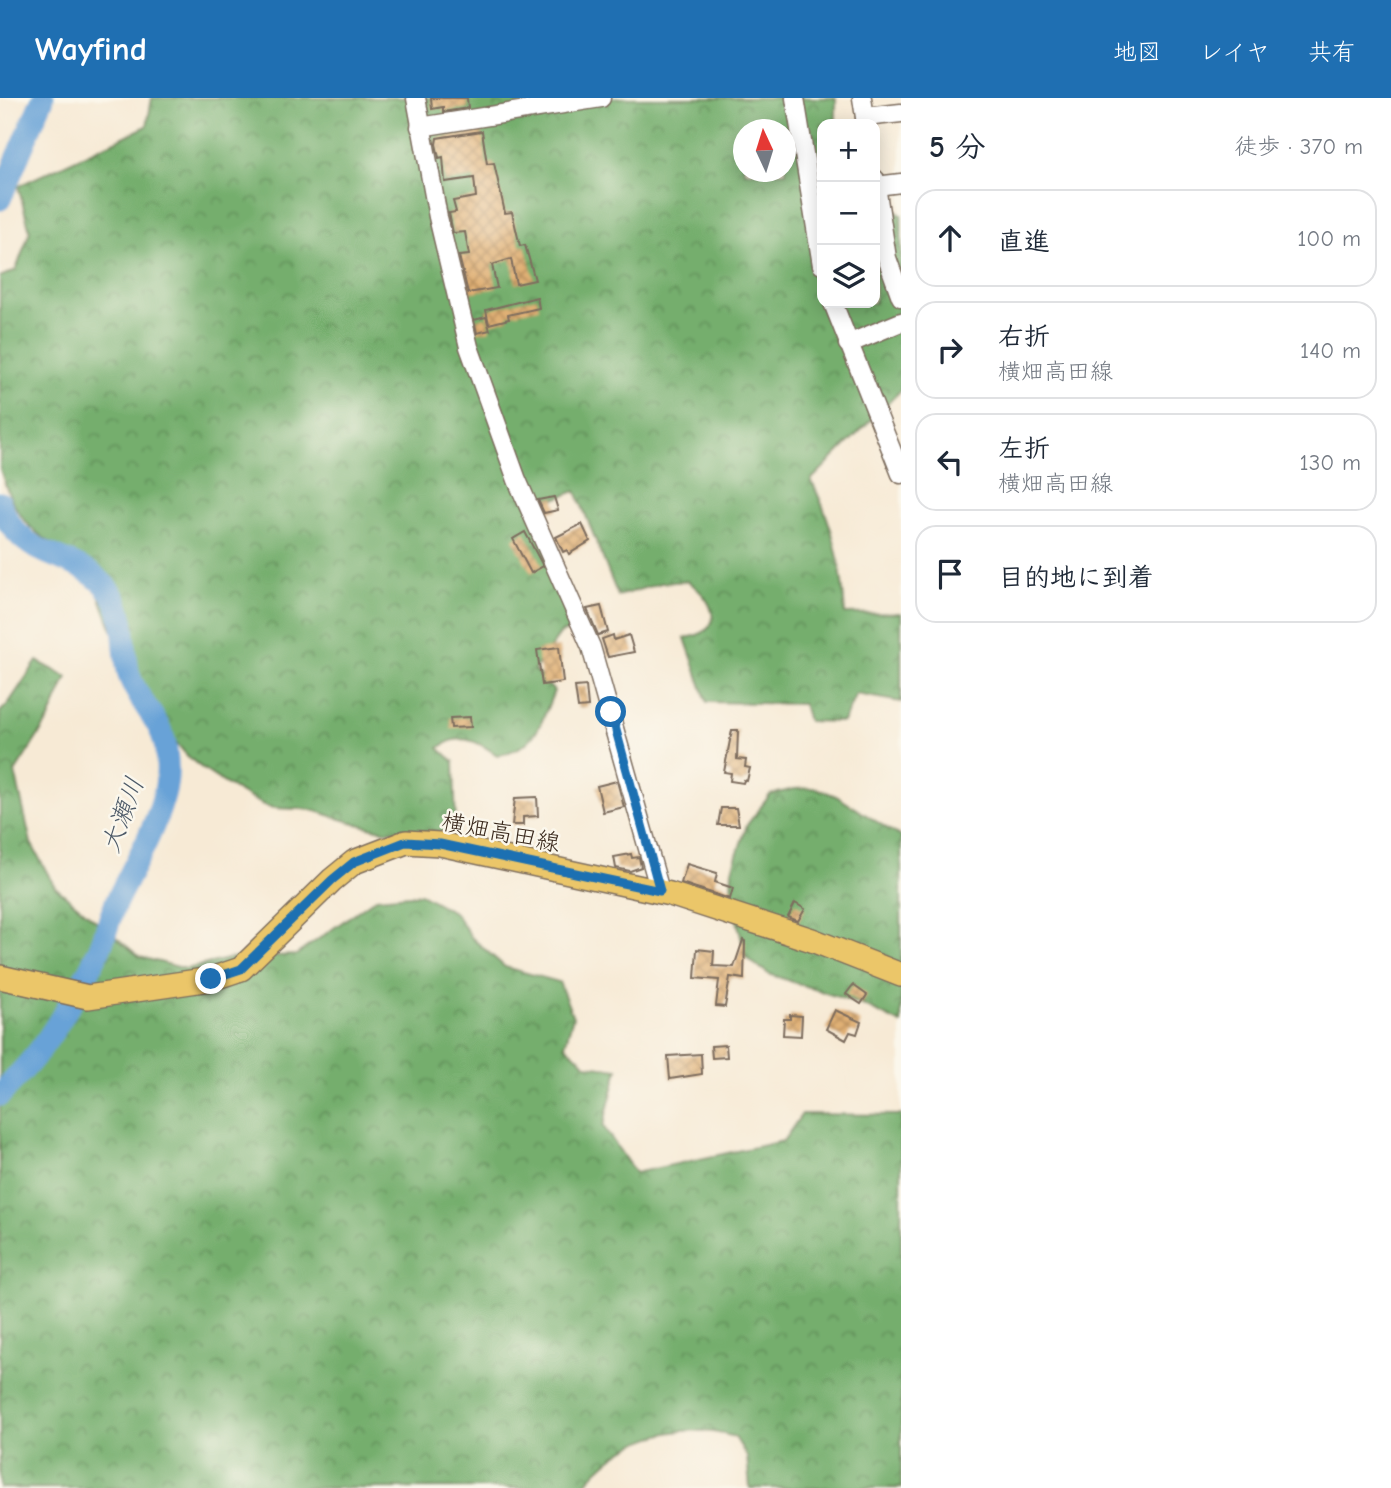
<!DOCTYPE html>
<html lang="ja">
<head>
<meta charset="utf-8">
<style>
	:root { --surface:#fff; --page:#f2f2f3; --text:#1f2937; --muted:#747a83; --line:#e0e1e3; --accent:#1f6fb2 }
	body { margin:0; font-family:"Comic Neue","Klee One",sans-serif; background:var(--page); color:var(--text) }
	.controls { position:absolute; right:21px; top:21px; display:grid; overflow:hidden; border-radius:14px; box-shadow:0 4px 18px #0003 }
	.controls button { width:63px; height:63px; display:grid; place-items:center; padding:0; border:0; border-bottom:2px solid var(--line); background:var(--surface); color:var(--text); font:35px sans-serif }
	.compass { position:absolute; left:733px; top:21px; width:63px; height:63px; border-radius:50%; background:var(--surface); box-shadow:0 4px 18px #0003; rotate:356deg }
	.stop { position:absolute; width:21px; height:21px; margin:-16px; border:5px solid #1f6fb2; border-radius:50%; background:#fff }
	.stop.end { background:#1f6fb2; border-color:#fff; box-shadow:0 2px 7px #0008 }
	.list { margin:0; padding:0; list-style:none }
	h2 { display:flex; justify-content:space-between; align-items:center; height:91px; margin:0; padding:0 28px; font-size:30px }
	h2 small { font-size:23px; font-weight:400; color:var(--muted) }
	.list li { display:grid; grid-template-columns:46px 1fr auto; gap:21px; align-items:center; box-sizing:border-box; height:98px; margin:0 14px 14px; padding:0 14px; border:2px solid var(--line); border-radius:21px }
	.list b { display:block; font-size:26px; white-space:nowrap }
	.list p { margin:0; font-size:23px; white-space:nowrap; color:var(--muted) }
	.list em { font-size:23px; font-style:normal; color:var(--muted) }
	.icon { flex:none; width:38px; height:38px; fill:none; stroke:currentColor; stroke-width:2; stroke-linecap:round; stroke-linejoin:round }
	.map { position:relative; flex:none; width:901px; height:1390px; overflow:hidden }
	header { display:flex; align-items:center; gap:42px; box-sizing:border-box; height:98px; padding:0 35px; background:var(--accent); color:#fff }
	header strong { font-size:33px }
	nav { display:flex; gap:38px; margin-inline-start:auto; font-size:24px }
	main { display:flex }
	aside { flex:1; background:var(--surface) }
	.map>svg:first-child { display:block }
</style>
</head>
<body>
<header>
<strong>Wayfind</strong>
<nav><a>地図</a><a>レイヤ</a><a>共有</a></nav>
</header>
<main>
<div class="map">
<svg width="901" height="1390" viewBox="0 0 901 1390">
	<defs>
		<pattern id="forest-crowns" width="20" height="18" patternUnits="userSpaceOnUse" patternTransform="scale(1.75)"><rect width="20" height="18" fill="#75ae6d"/><path d="M2 6a3 3 0 1 1 6 0M12 15a3 3 0 1 1 6 0" fill="none" stroke="#618e59"/></pattern>
		<pattern id="building-cross-hatch" width="8" height="8" patternUnits="userSpaceOnUse" patternTransform="scale(1.75)"><rect width="8" height="8" fill="#e0b075"/><path d="M0 0l8 8M0 8l8-8" fill="none" stroke="#b78f5f"/></pattern>
	</defs>
	<rect width="100%" height="100%" fill="#fbf7ec"/>
	<filter id="ink" filterUnits="userSpaceOnUse"><feTurbulence type="fractalNoise" baseFrequency=".0143" numOctaves="2"/><feDisplacementMap in="SourceGraphic" scale="14" xChannelSelector="R" yChannelSelector="G"/><feConvolveMatrix kernelMatrix="1 2 1 2 8 2 1 2 1" color-interpolation-filters="sRGB"/></filter>
	<filter id="wash" filterUnits="userSpaceOnUse"><feTurbulence type="fractalNoise" baseFrequency=".00686" numOctaves="4" result="noise"/><feDisplacementMap in="SourceGraphic" scale="28" xChannelSelector="R" yChannelSelector="G"/><feGaussianBlur stdDeviation="1.57" result="paint"/><feColorMatrix in="noise" values="0 0 0 0 0 0 0 0 0 0 0 0 0 0 0 0 0 1.4 0 .05"/><feComposite in="paint" operator="in"/></filter>
	<g filter="url(#wash)">
		<rect width="100%" height="100%" fill="#f7ead5"/>
		<g fill="url(#forest-crowns)" stroke="#586c46" stroke-width="2" fill-rule="evenodd">
			<path d="M152 0H836V26H822V205H875V97L901 117V292L811 382C833 426 842 466 845 516L901 515V604L856 596 843 624 808 623 803 606 707 604 685 540C728 533 714 503 688 483L661 485 618 498 576 393 532 409 580 530 561 535 534 572 554 593C540 627 537 650 497 657 479 644 460 633 439 650L454 664 456 731C405 743 364 729 316 713 300 708 279 714 264 707 243 697 198 671 184 654 137 599 110 534 89 466 38 439 16 429 0 370V179L16 172 30 133 18 88 147 28ZM744 32H786V74H744Z"/>
			<path d="M37 563 67 579 49 621 15 674 31 745 55 789 140 859 186 871 232 860 296 857 376 800 421 796 455 815 472 840 505 869 559 884 573 919 565 947 587 967 618 971 603 1028 635 1075 783 1043 802 1016 901 1017V1390H750L747 1359 735 1339C677 1321 620 1341 582 1390H0V614L8 606Z"/>
			<polygon points="816,690 836,698 901,739 901,926 865,908 769,876 746,860 731,797 732,772 747,727 770,697 794,691"/>
		</g>
		<g fill="none" stroke-linecap="round" stroke-linejoin="round">
			<g stroke="#67a2d7" stroke-width="23">
				<polyline points="0,101 43,0"/>
				<path d="M0 405C22 469 77 449 111 495 128 518 122 551 129 577 137 604 164 624 166 653 168 668 168 685 163 700 153 736 133 769 117 802 110 817 107 832 101 847 91 872 58 927 42 949 30 966 14 981 0 997"/>
			</g>
		</g>
		<g id="blocks">
			<g fill="url(#building-cross-hatch)">
				<polygon points="431,0 467,0 468,10 443,14 443,9 432,11"/>
				<polygon points="482,33 487,66 494,65 505,115 512,114 520,148 525,147 535,182 516,186 511,161 492,167 497,190 468,195 459,158 469,157 465,134 453,135 449,115 456,114 453,103 476,99 474,80 445,84 443,59 439,60 436,46 437,40"/>
				<polygon points="537,199 539,210 508,217 509,221 489,226 486,212"/>
				<polygon points="486,219 490,232 477,235 474,222"/>
				<polygon points="554,399 558,412 544,415 538,402"/>
				<polygon points="582,426 590,443 569,456 567,452 563,454 556,439"/>
				<polygon points="525,434 543,468 531,475 513,441"/>
				<polygon points="601,508 608,534 598,537 587,511"/>
				<polygon points="613,537 614,542 629,537 634,554 608,559 602,541"/>
				<polygon points="559,549 563,584 542,587 537,552"/>
				<polygon points="586,588 588,609 578,610 575,589"/>
				<polygon points="470,619 471,629 451,630 450,620"/>
				<polygon points="732,632 738,632 737,661 746,662 745,669 750,670 747,683 744,682 743,685 730,683 731,675 724,674"/>
				<polygon points="617,683 624,709 603,714 597,688"/>
				<polygon points="537,699 538,718 523,719 523,727 512,727 515,700"/>
				<polygon points="721,710 736,710 739,727 718,727"/>
				<polygon points="631,756 632,760 639,759 641,769 630,773 616,770 614,759"/>
				<polygon points="687,766 717,775 715,784 733,790 730,801 681,785"/>
				<polygon points="795,805 805,811 798,823 788,819"/>
				<polygon points="743,842 745,843 744,881 730,879 725,909 716,908 719,882 695,880 697,851 714,853 713,868 734,869"/>
				<polygon points="853,887 867,897 861,906 846,896"/>
				<polygon points="835,912 861,924 857,936 850,934 846,942 826,931"/>
				<polygon points="790,917 802,918 801,938 783,937 784,921 790,921"/>
				<polygon points="726,947 727,959 712,960 711,948"/>
				<polygon points="701,956 702,976 670,981 668,958"/>
			</g>
		</g>
	</g>
	<g filter="url(#ink)">
		<use href="#blocks" fill-opacity="0" stroke="#7d6d5e" stroke-width="2"/>
		<g fill="none" stroke-linecap="round" stroke-linejoin="round">
			<g stroke="#7d6d5e" stroke-width="21">
				<g id="minor">
					<polyline points="416,0 438,119 469,249 517,382 591,549 660,793"/>
					<polyline points="795,0 822,167"/>
					<polyline points="862,0 866,26"/>
					<polyline points="865,19 901,15"/>
					<polyline points="420,29 601,0"/>
					<polyline points="875,81 887,160 901,199"/>
					<polyline points="876,88 901,85"/>
					<polyline points="833,205 901,376"/>
					<polyline points="848,246 901,224"/>
				</g>
			</g>
			<g stroke="#7d6d5e" stroke-width="26">
				<polyline id="major" points="0,879 88,899 211,881 241,871 332,782 354,764 406,744 440,746 670,796 812,842 901,877"/>
			</g>
			<use href="#minor" stroke="#fff" stroke-width="18"/>
			<use href="#major" stroke="#ebc669" stroke-width="23"/>
		</g>
	</g>
	<g fill="none" stroke-linecap="round" stroke-linejoin="round" filter="url(#ink)">
		<polyline stroke="#1f6fb2" stroke-width="9" points="211,881 241,871 332,782 354,764 405,744 440,746 660,793 611,614"/>
	</g>
	<g text-anchor="middle" dominant-baseline="central" stroke-width="5" stroke-linejoin="round" paint-order="stroke">
		<g font-size="24" fill="#3b2a1e" stroke="#fbf7ec">
			<text transform="translate(501 734) rotate(11)">横畑高田線</text>
		</g>
		<g font-size="26" font-style="italic" fill="#4d5a68" stroke="#fbf7ec">
			<text transform="translate(123 717) rotate(-70)">大瀬川</text>
		</g>
	</g>
</svg>
<div class="controls">
<button>+</button>
<button>−</button>
<button><svg class="icon" aria-label="layers" viewBox="0 0 24 24"><path d="M12 4l9 5-9 5-9-5zM3 14l9 5 9-5"/></svg></button>
</div>
<svg class="compass" viewBox="-18 -18 36 36"><path d="M0-13l5 13h-10z" fill="#e53935"/><path d="M0 13l5-13h-10z" fill="#747a83"/></svg>
<div class="stop" style="left:611px;top:614px"></div>
<div class="stop end" style="left:211px;top:881px"></div>
</div>
<aside>
<h2>5 分<small>徒歩 · 370 m</small></h2>
<ul class="list">
<li><svg class="icon" aria-label="ahead" viewBox="0 0 24 24"><path d="M12 20V5M6 11l6-6 6 6"/></svg><div><b>直進</b></div><em>100 m</em></li>
<li><svg class="icon" aria-label="right" viewBox="0 0 24 24"><path d="M7 20v-9h11M14 6l5 5-5 5"/></svg><div><b>右折</b><p>横畑高田線</p></div><em>140 m</em></li>
<li><svg class="icon" aria-label="left" viewBox="0 0 24 24"><path d="M17 20v-9H6M10 6l-5 5 5 5"/></svg><div><b>左折</b><p>横畑高田線</p></div><em>130 m</em></li>
<li><svg class="icon" aria-label="arrive" viewBox="0 0 24 24"><path d="M6 21V4h12l-3 4 3 4H6"/></svg><div><b>目的地に到着</b></div></li>
</ul>
</aside>
</main>
</body>
</html>
